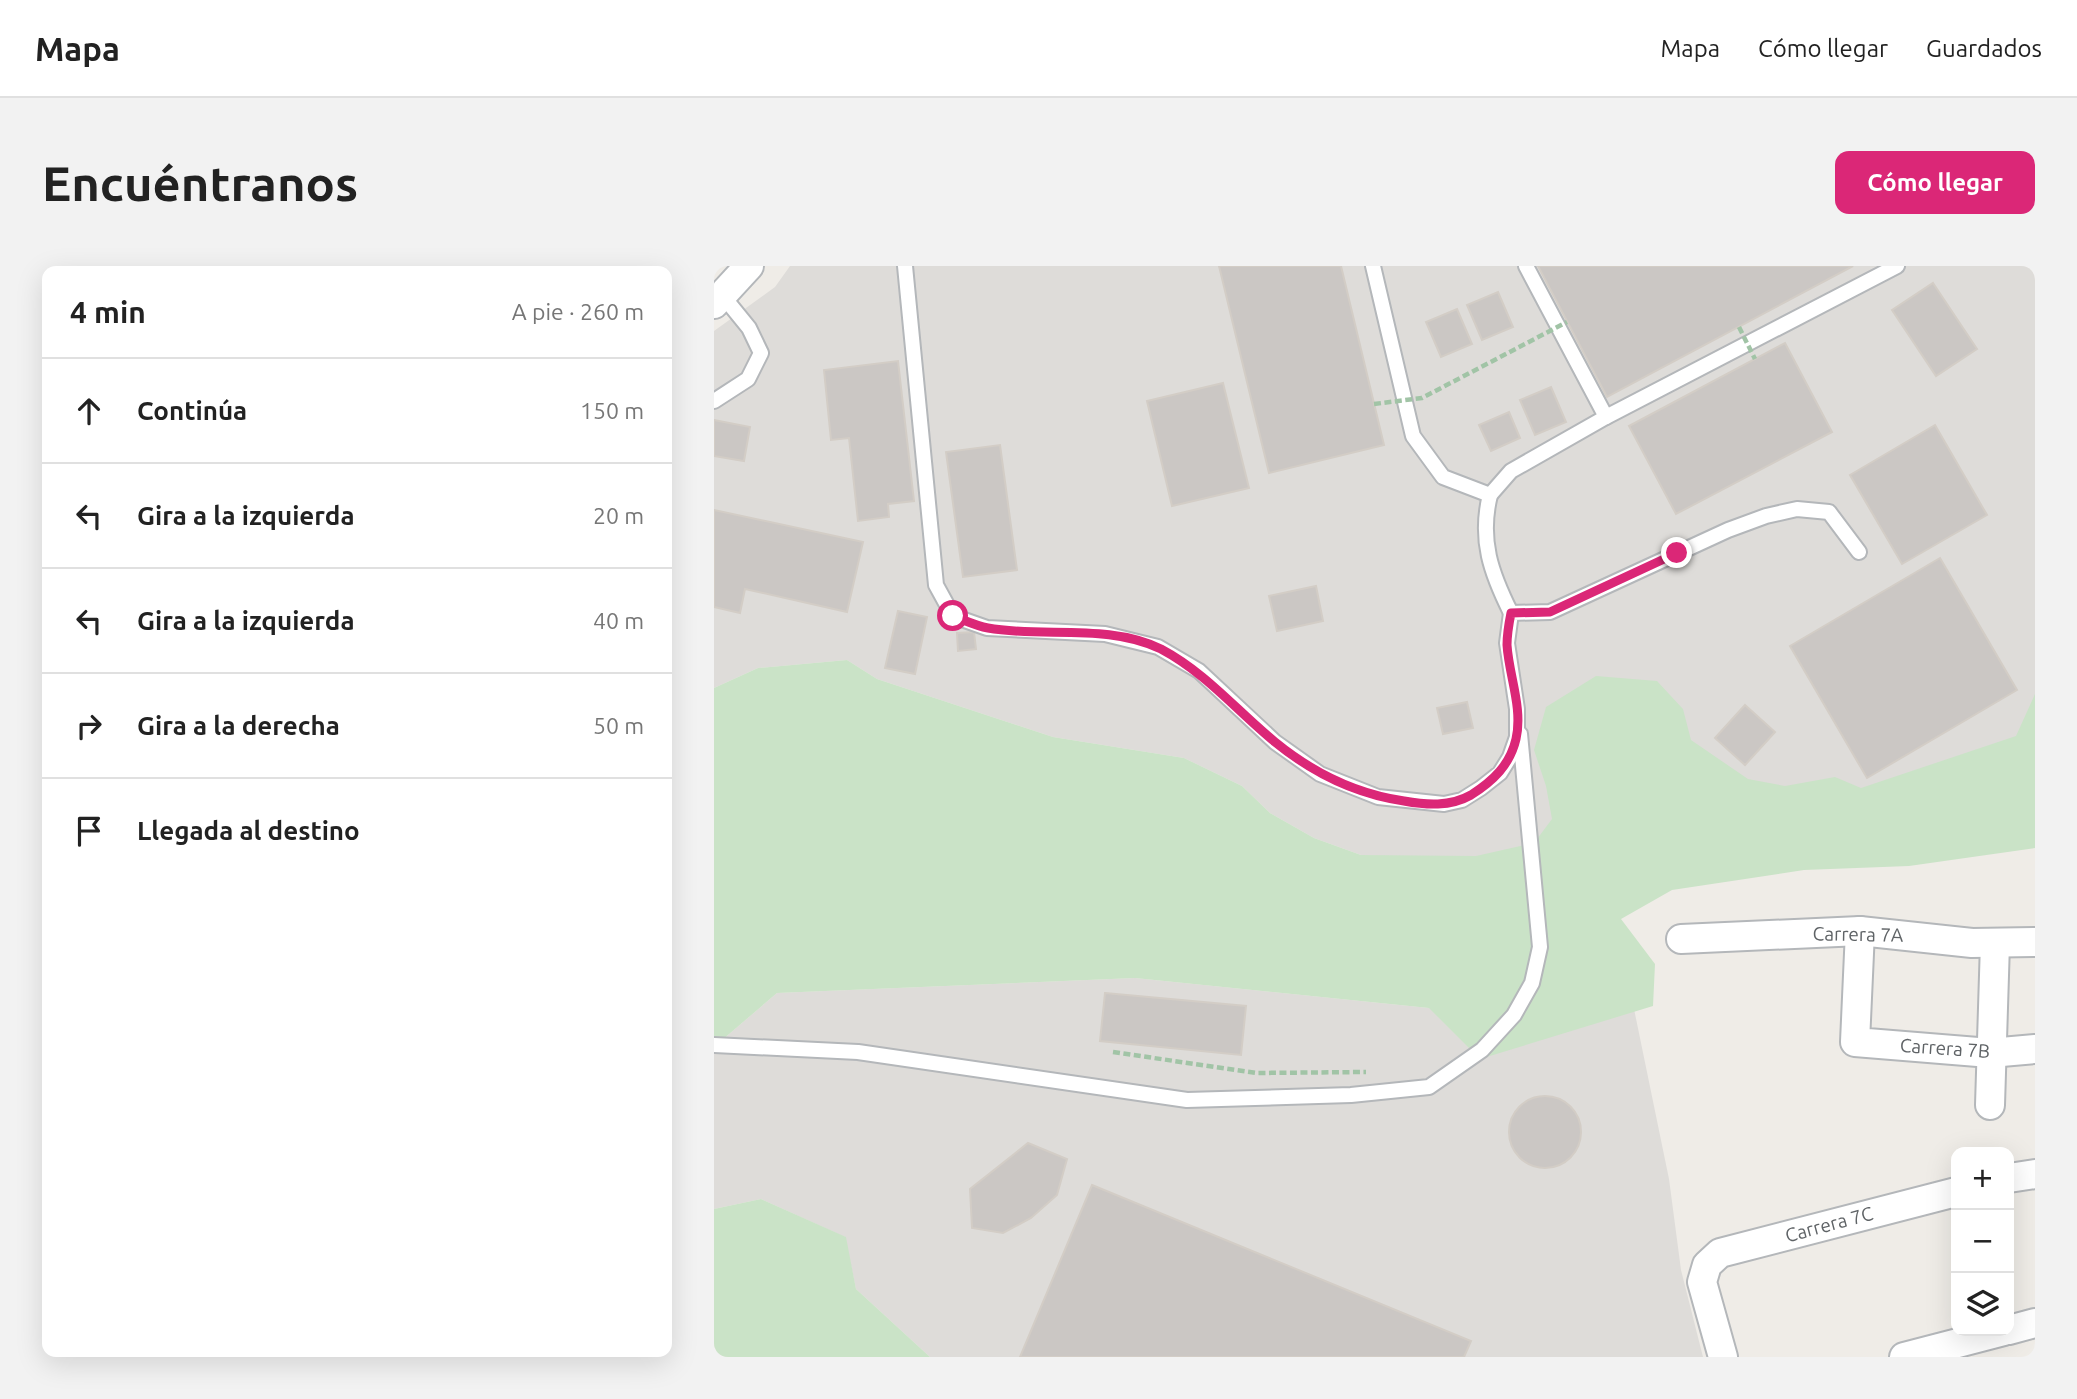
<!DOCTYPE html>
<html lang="es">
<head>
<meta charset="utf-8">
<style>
	:root { --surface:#fff; --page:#f2f2f2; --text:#222; --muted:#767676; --line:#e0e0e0; --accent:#db2777 }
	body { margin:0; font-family:Ubuntu,sans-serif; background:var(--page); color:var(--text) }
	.controls { position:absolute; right:21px; bottom:21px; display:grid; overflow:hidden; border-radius:14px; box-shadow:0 7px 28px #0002 }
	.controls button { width:63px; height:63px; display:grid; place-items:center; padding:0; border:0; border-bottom:2px solid var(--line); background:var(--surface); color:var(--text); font:35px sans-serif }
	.stop { position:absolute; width:21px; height:21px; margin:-16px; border:5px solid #db2777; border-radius:50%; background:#fff }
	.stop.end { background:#db2777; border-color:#fff; box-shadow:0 2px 7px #0008 }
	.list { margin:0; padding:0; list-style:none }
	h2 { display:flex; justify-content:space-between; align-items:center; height:91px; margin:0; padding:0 28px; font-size:30px }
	h2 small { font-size:23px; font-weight:400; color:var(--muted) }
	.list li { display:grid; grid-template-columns:46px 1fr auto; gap:21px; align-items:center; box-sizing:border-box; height:105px; padding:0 28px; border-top:2px solid var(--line) }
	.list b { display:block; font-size:26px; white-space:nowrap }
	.list em { font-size:23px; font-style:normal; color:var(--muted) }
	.icon { flex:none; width:38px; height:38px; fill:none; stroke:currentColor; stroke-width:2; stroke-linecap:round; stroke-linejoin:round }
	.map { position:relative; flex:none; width:1321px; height:1091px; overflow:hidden; border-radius:14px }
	header { display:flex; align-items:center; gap:42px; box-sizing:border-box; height:98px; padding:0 35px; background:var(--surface); border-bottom:2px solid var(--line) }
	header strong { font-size:33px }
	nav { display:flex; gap:38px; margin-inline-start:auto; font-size:24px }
	.intro { display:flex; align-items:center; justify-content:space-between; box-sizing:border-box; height:168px; padding:0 42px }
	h1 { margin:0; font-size:49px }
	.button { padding:18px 32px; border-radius:14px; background:var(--accent); color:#fff; font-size:24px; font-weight:700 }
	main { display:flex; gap:42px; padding:0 42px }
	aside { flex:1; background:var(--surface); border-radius:14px; box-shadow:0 7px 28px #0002 }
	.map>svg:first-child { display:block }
</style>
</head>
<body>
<header>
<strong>Mapa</strong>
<nav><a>Mapa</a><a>Cómo llegar</a><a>Guardados</a></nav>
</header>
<div class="intro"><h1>Encuéntranos</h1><a class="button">Cómo llegar</a></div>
<main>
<aside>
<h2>4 min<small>A pie · 260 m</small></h2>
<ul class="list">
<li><svg class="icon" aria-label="ahead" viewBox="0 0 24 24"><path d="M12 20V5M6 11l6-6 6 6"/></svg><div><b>Continúa</b></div><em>150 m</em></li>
<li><svg class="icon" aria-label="left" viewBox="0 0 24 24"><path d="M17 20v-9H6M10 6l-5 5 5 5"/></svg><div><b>Gira a la izquierda</b></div><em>20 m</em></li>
<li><svg class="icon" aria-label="left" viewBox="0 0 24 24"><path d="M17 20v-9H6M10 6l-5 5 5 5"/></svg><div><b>Gira a la izquierda</b></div><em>40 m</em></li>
<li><svg class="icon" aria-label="right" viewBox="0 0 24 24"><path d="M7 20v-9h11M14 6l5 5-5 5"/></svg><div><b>Gira a la derecha</b></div><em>50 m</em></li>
<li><svg class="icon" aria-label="arrive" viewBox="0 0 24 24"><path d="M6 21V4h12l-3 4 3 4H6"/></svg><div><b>Llegada al destino</b></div></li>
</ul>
</aside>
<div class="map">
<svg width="1321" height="1091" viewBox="0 0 1321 1091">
	<rect width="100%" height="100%" fill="#efece7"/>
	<polygon fill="#dedcd9" points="76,0 1321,0 1321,476 898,636 955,913 967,1004 989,1091 216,1091 142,1023 131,971 47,933 0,943 0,781 63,727 421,712 715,742 682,591 647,589 600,572 556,547 528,520 470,492 339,471 163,413 133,394 44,402 0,422 0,65 61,21"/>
	<g fill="#cae3c7">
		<polygon points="133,394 163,413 339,471 470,492 528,520 556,547 600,572 647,589 762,590 820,577 838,553 832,520 820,484 832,441 882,410 943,415 969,443 977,474 1034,513 1071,520 1121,511 1147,522 1302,470 1321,428 1321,582 1195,600 1090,604 958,624 907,653 941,698 939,740 766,793 715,742 421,712 63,727 0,781 0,422 44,402"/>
		<polygon points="47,933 132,971 142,1023 216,1091 0,1091 0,943"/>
	</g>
	<g fill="#cbc7c4" stroke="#d3cdc6" stroke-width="2">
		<polygon points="505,0 627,0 670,179 555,207"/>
		<polygon points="824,0 1139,0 893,131"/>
		<polygon points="1219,17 1263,83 1222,110 1178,44"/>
		<polygon points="784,26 799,61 768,74 753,39"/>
		<polygon points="743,43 758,78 727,91 712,56"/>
		<polygon points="1071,77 1118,166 962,248 915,160"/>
		<polygon points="184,95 200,235 174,238 175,251 144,255 135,172 117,174 110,104"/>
		<polygon points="509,117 535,222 458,240 433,135"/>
		<polygon points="837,121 852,156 821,169 806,134"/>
		<polygon points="795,146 806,172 777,185 765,159"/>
		<polygon points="0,154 36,161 30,195 0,190"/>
		<polygon points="1221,159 1273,249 1188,298 1136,209"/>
		<polygon points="286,179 303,304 249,311 232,186"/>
		<polygon points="0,244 149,276 133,346 31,323 26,347 0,341"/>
		<polygon points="1226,292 1303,424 1153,512 1076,380"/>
		<polygon points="602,320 609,355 563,365 555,330"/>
		<polygon points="184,345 213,351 201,408 171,402"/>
		<polygon points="260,366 262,383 244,385 243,367"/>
		<polygon points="753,436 759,462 729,468 723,442"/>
		<polygon points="1031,439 1061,466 1031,499 1001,472"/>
		<polygon points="391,727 532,740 527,789 386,775"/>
		<circle cx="831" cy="866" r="36"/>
		<polygon points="314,877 353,893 343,929 317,952 289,967 258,962 256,923"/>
		<polygon points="378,919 757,1075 750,1091 306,1091"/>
	</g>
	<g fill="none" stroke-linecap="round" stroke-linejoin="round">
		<g stroke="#b4b7ba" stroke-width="18">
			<g id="service">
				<polyline points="191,0 222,319 239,350 273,362 391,368 444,381 485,405 561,476 606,508 664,531 730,538 748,534 767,522 786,507 796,491 803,471 803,443 793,377 797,347 836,346 1014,264 1052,250 1083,243 1115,246 1145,286"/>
				<path d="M659 0 699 170 729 211 776 229C765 274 777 307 797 347"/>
				<polyline points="812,0 892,151"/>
				<polyline points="0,135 34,113 47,87 35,62 9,30"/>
				<polyline points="776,229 797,205 892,151 1183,0"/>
				<polyline points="0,779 144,786 473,834 637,829 715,821 768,784 800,749 818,717 826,681 806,468"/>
			</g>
		</g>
		<g stroke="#b4b7ba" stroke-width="32">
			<g id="minor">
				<polyline points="0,38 35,0"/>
				<polyline points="1146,665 1141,776 1276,787 1321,783"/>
				<polyline points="967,673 1146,665 1258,677 1321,676"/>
				<polyline points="1276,839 1281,677"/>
				<polyline points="1295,912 1321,908"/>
				<polyline points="1295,1064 1321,1057"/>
				<polyline points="1009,1091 988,1016 993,999 1006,987 1242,926"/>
				<polyline points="1190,1091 1290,1065"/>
			</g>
		</g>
		<polyline stroke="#a1c4a6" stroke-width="4.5" stroke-dasharray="7 3.5" stroke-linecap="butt" points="399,786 542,807 652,806"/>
		<use href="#service" stroke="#fff" stroke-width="14"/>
		<use href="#minor" stroke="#fff" stroke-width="28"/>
		<g stroke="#a1c4a6" stroke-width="4.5" stroke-dasharray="7 3.5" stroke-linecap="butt">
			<polyline points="1025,61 1041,93"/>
			<polyline points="660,138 708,132 853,56"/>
		</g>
	</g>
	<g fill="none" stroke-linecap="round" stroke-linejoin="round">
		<path stroke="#db2777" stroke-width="9" d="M239 350C250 354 262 360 274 362 328 372 395 357 447 383 492 407 522 444 561 476 599 507 642 528 690 535 712 539 736 541 757 529 779 515 796 499 802 473 809 442 795 410 793 379 793 368 795 357 797 347L836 346 963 287"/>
	</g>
	<g text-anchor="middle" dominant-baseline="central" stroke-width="5" stroke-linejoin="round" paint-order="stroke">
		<g font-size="19" fill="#5f6366" stroke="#fff">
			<text transform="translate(1144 668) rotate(1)">Carrera 7A</text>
			<text transform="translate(1231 782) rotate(4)">Carrera 7B</text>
			<text transform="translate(1115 958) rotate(-15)">Carrera 7C</text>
		</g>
	</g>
</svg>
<div class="controls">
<button>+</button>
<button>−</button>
<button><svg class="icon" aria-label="layers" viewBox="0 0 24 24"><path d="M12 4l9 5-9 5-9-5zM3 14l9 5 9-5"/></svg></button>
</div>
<div class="stop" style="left:239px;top:350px"></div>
<div class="stop end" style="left:963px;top:287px"></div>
</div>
</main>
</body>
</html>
